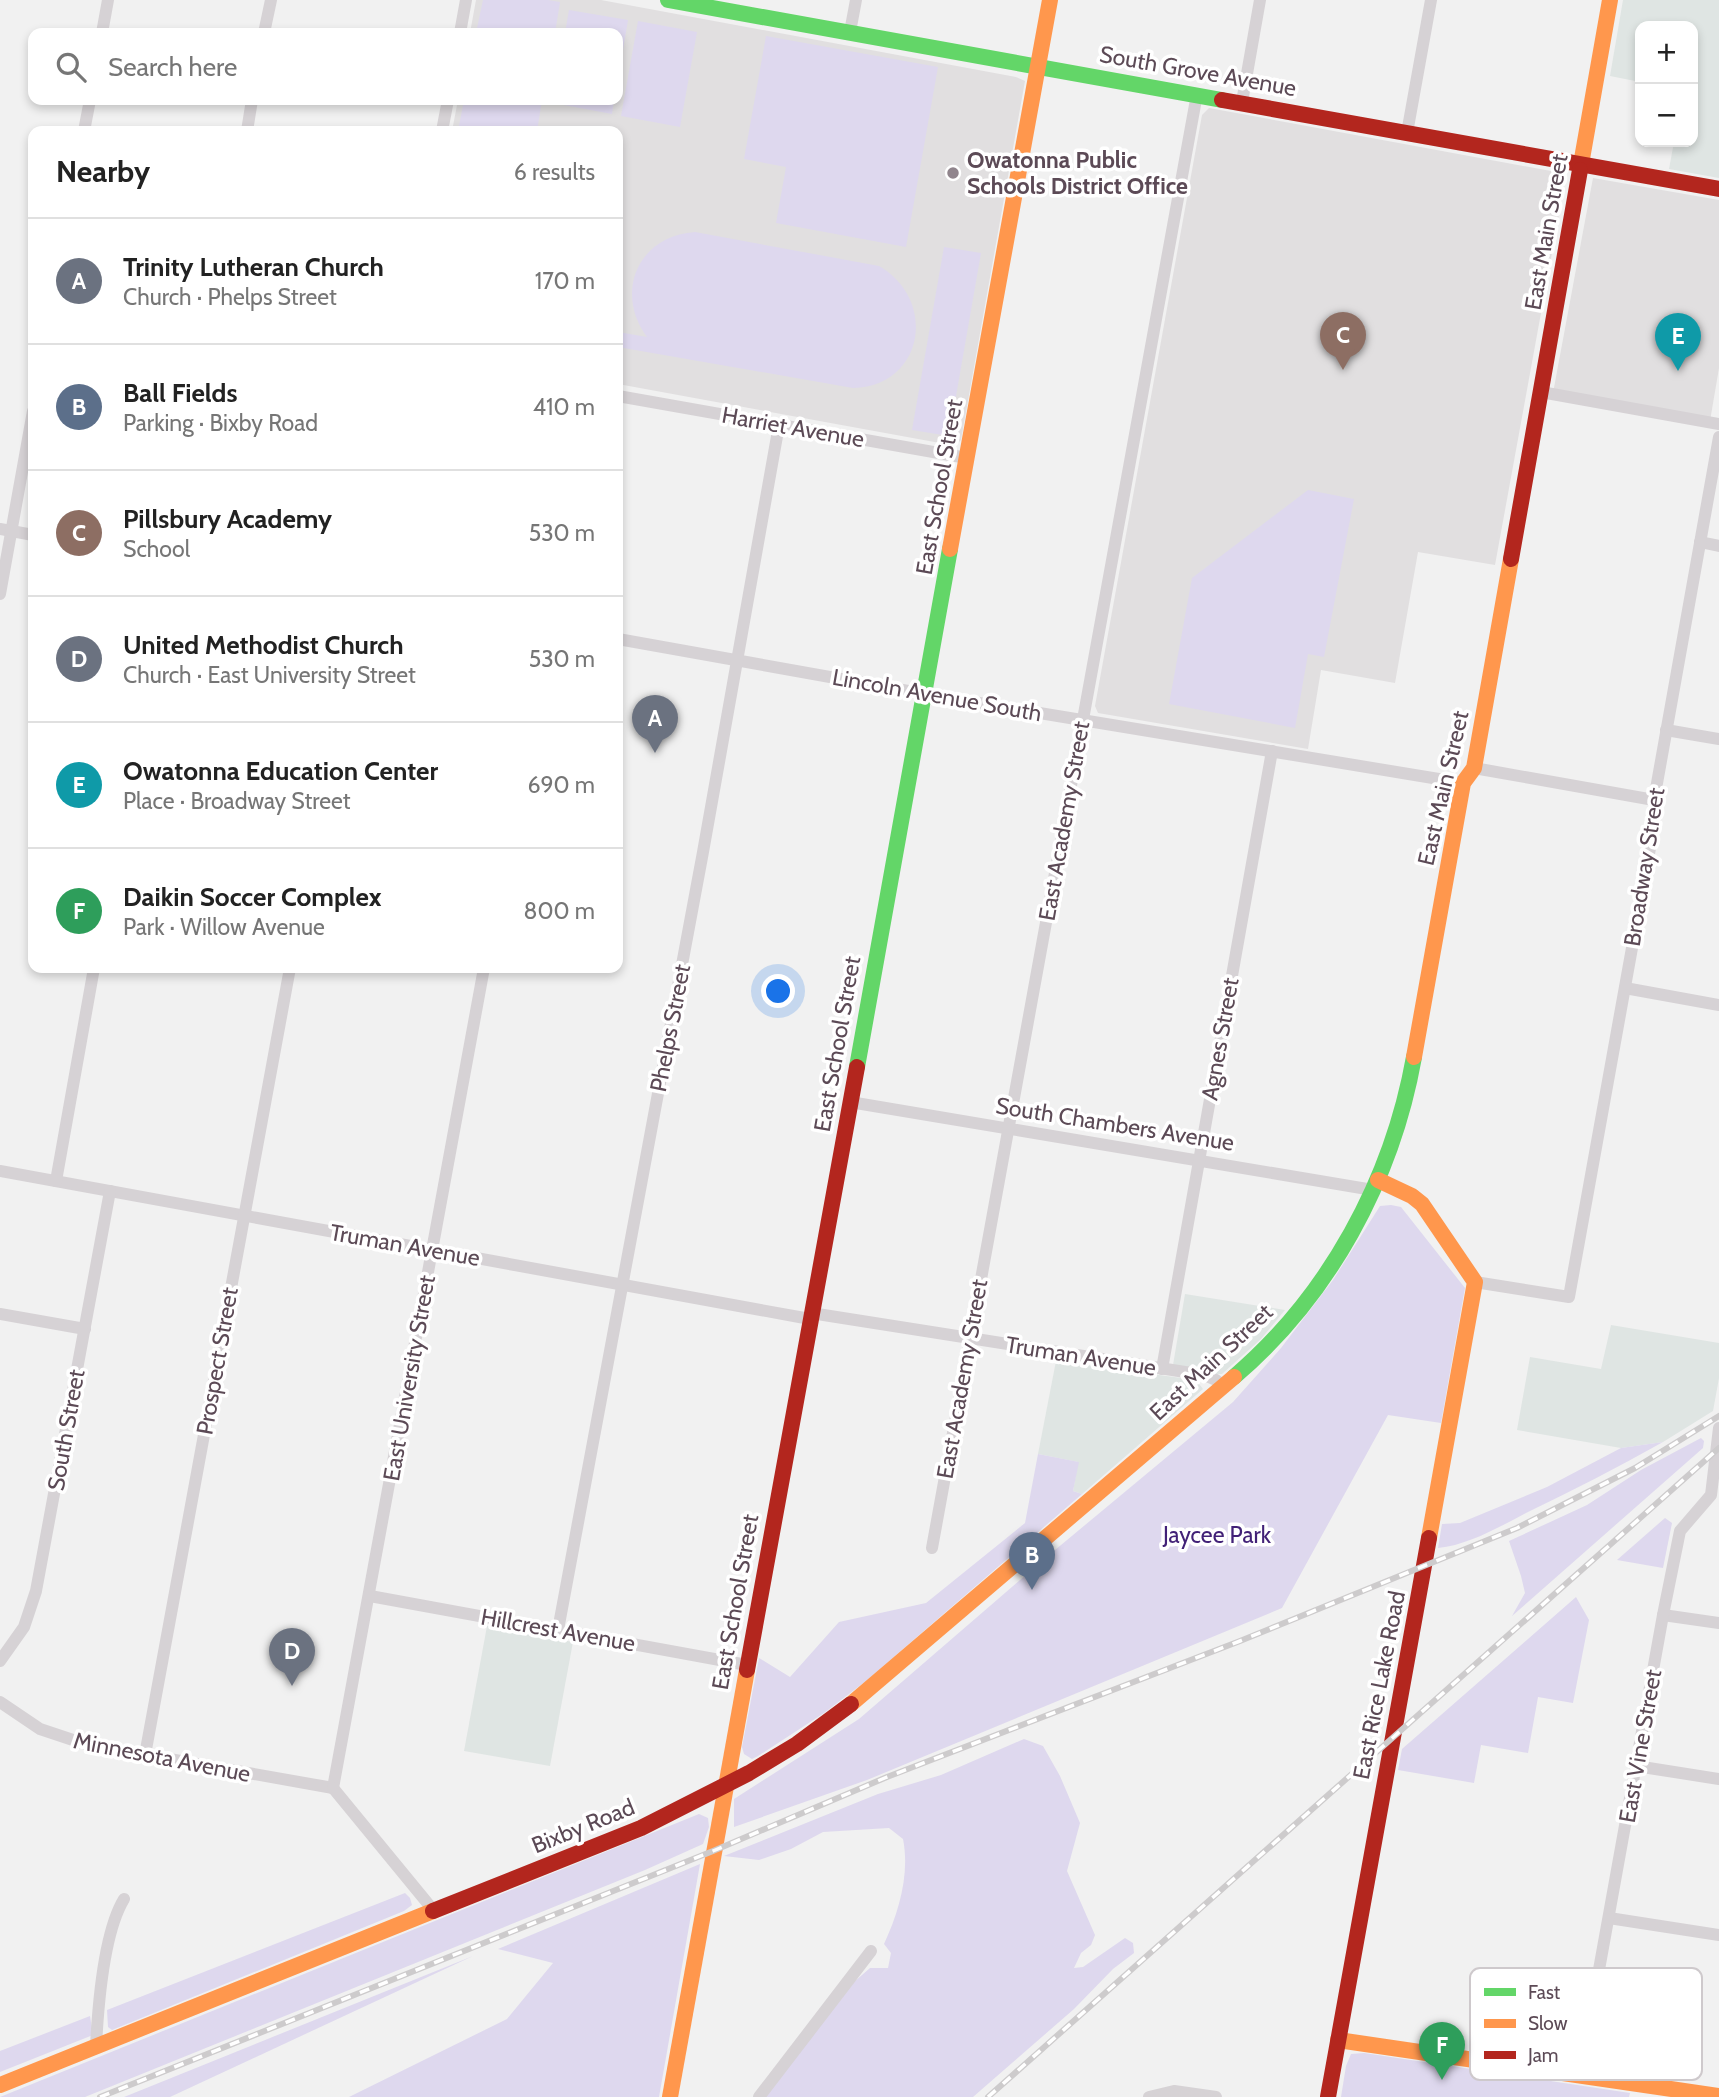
<!DOCTYPE html>
<html lang="en">
<head>
<meta charset="utf-8">
<style>
	:root { --surface:#fff; --page:#f6f6f6; --text:#222; --muted:#767676; --line:#e0e0e0; --accent:#d93025 }
	body { margin:0; font-family:Cabin,sans-serif; background:var(--page); color:var(--text) }
	.controls { position:absolute; right:21px; top:21px; display:grid; overflow:hidden; border-radius:14px; box-shadow:0 4px 10px #0003 }
	.controls button { width:63px; height:63px; display:grid; place-items:center; padding:0; border:0; border-bottom:2px solid var(--line); background:var(--surface); color:var(--text); font:35px sans-serif }
	.you { position:absolute; left:779px; top:992px; width:24px; height:24px; margin:-18px; border:5px solid #fff; border-radius:50%; background:#1a73e8; box-shadow:0 0 0 10px #1a73e833 }
	.badge { display:grid; place-items:center; width:46px; height:46px; border-radius:50%; background:var(--accent); color:#fff; font-size:23px; font-weight:700 }
	.pin { position:absolute; translate:-50% -58px; filter:drop-shadow(0 2px 4px #0008) }
	.pin::after { content:''; position:absolute; top:37px; width:24px; height:21px; background:inherit; clip-path:polygon(0 0,100% 0,50% 100%) }
	.list { margin:0; padding:0; list-style:none }
	h2 { display:flex; justify-content:space-between; align-items:center; height:91px; margin:0; padding:0 28px; font-size:30px }
	h2 small { font-size:23px; font-weight:400; color:var(--muted) }
	.list li { display:grid; grid-template-columns:46px 1fr auto; gap:21px; align-items:center; box-sizing:border-box; height:126px; padding:0 28px; border-top:2px solid var(--line) }
	.list b { display:block; font-size:26px; white-space:nowrap }
	.list p { margin:0; font-size:23px; white-space:nowrap; color:var(--muted) }
	.list em { font-size:23px; font-style:normal; color:var(--muted) }
	.icon { flex:none; width:38px; height:38px; fill:none; stroke:currentColor; stroke-width:2; stroke-linecap:round; stroke-linejoin:round }
	.map { position:relative; flex:none; width:1719px; height:2097px; overflow:hidden }
	.search { position:absolute; background:var(--surface); box-shadow:0 4px 10px #0003; left:28px; top:28px; width:595px; height:77px; display:flex; align-items:center; gap:18px; box-sizing:border-box; padding:0 24px; border-radius:14px; color:var(--muted); font-size:26px }
	.panel { position:absolute; background:var(--surface); box-shadow:0 4px 10px #0003; left:28px; top:126px; width:595px; height:847px; border-radius:14px }
	.map>svg:first-child { display:block }
</style>
</head>
<body>
<div class="map">
<svg width="1719" height="2097" viewBox="0 0 1719 2097">
	<rect width="100%" height="100%" fill="#f1f1f1"/>
	<g fill="#dfe5e3">
		<polygon points="1623,0 1719,0 1719,178 1669,169 1674,142 1693,142 1693,26 1640,26 1640,82 1610,76"/>
		<polygon points="1185,1294 1285,1310 1261,1339 1222,1374 1217,1374 1173,1365"/>
		<polygon points="1611,1325 1719,1343 1719,1378 1713,1411 1663,1442 1621,1448 1517,1430 1530,1357 1601,1369"/>
		<polygon points="1056,1361 1196,1380 1203,1389 1082,1494 1073,1491 1078,1462 1038,1454"/>
		<polygon points="487,1626 573,1642 550,1766 464,1751"/>
	</g>
	<g fill="#e1dfe0">
		<polygon points="476,0 601,0 1016,77 1025,81 961,440 957,444 940,443 618,384 618,131 452,131 458,100 618,100 618,33 470,33"/>
		<polygon points="1209,108 1551,171 1561,176 1564,187 1495,565 1418,552 1395,683 1321,670 1308,749 1098,713 1095,706 1202,115"/>
		<polygon points="1593,178 1719,200 1719,368 1710,421 1553,393"/>
	</g>
	<g fill="#ded8ee">
		<polygon points="483,0 548,0 560,2 555,33 476,33"/>
		<polygon points="569,10 628,20 618,80 618,33 565,33"/>
		<polygon points="638,21 697,32 680,127 621,116"/>
		<polygon points="766,36 938,67 906,247 776,223 786,167 744,159"/>
		<polygon points="464,100 542,100 537,131 458,131"/>
		<polygon points="554,100 614,100 612,114 553,103"/>
		<path d="M695 232 879 266C938 300 924 386 853 388L618 347V332L647 337C614 292 638 236 695 232Z"/>
		<polygon points="944,247 981,253 949,436 912,430"/>
		<polygon points="1308,490 1354,499 1324,657 1308,654 1295,728 1169,704 1192,578"/>
		<polygon points="1391,1205 1401,1207 1465,1288 1441,1423 1388,1415 1282,1608 867,1780 734,1827 734,1799 859,1719 1049,1555 1233,1402 1281,1348 1333,1280 1380,1206"/>
		<polygon points="1701,1438 1704,1441 1703,1448 1512,1616 1525,1593 1521,1576 1509,1541 1587,1505 1641,1470"/>
		<path d="M1663 1442C1618 1467 1574 1490 1528 1512 1501 1526 1469 1545 1438 1548L1442 1524 1460 1523 1547 1487 1621 1448Z"/>
		<polygon points="1038,1454 1079,1462 1073,1491 1082,1494 866,1681 824,1713 758,1756 752,1759 744,1754 742,1747 759,1658 790,1677 839,1622 926,1603 1025,1523"/>
		<polygon points="1665,1518 1672,1523 1663,1568 1617,1560"/>
		<polygon points="1576,1597 1589,1620 1573,1703 1538,1697 1528,1753 1481,1745 1474,1783 1398,1770 1402,1749"/>
		<path d="M1024 1739 1043 1746 1060 1776 1080 1823 1067 1871 1095 1935 1091 1945 1081 1953 1074 1968 1083 1967 1125 1938 1133 1943 1134 1953 1113 1969 1074 2009 973 2097H765L854 1982 870 1968H888L891 1953 884 1944C899 1912 910 1874 903 1839L889 1828 823 1832 791 1849 759 1860 724 1856 878 1794 941 1775Z"/>
		<polygon points="699,1814 708,1818 709,1827 703,1844 645,1870 85,2097 0,2097"/>
		<polygon points="700,1864 659,2097 349,2097 507,2019 553,1963 498,1949"/>
		<polygon points="405,1893 410,1898 412,1905 404,1911 112,2030 108,2027 107,2010"/>
		<polygon points="473,1956 170,2097 124,2097"/>
		<polygon points="90,2016 93,2035 0,2072 0,2051"/>
		<polygon points="1364,2053 1630,2093 1629,2097 1341,2097 1346,2066 1351,2054"/>
	</g>
	<g fill="none" stroke-linecap="round" stroke-linejoin="round">
		<g stroke="#d6d2d5" stroke-width="12">
			<polyline points="850,32 856,0"/>
			<polyline points="102,33 108,0"/>
			<polyline points="264,33 271,0"/>
			<polyline points="460,33 466,0"/>
			<polyline points="1242,102 1260,0"/>
			<polyline points="84,131 90,100"/>
			<polyline points="247,131 252,100"/>
			<polyline points="442,131 448,100"/>
			<polyline points="1407,133 1431,0"/>
			<polyline points="1541,392 1719,424"/>
			<polyline points="618,396 967,458"/>
			<polyline points="0,529 33,535"/>
			<polyline points="1700,542 1719,546"/>
			<polyline points="0,594 33,411"/>
			<polyline points="618,639 925,694 1463,783"/>
			<polyline points="1666,730 1719,739"/>
			<polyline points="1474,768 1654,800"/>
			<polyline points="1625,988 1719,1005"/>
			<polyline points="850,1102 1373,1190"/>
			<polyline points="0,1171 810,1319"/>
			<polyline points="56,1181 94,968"/>
			<polyline points="1475,1282 1569,1297 1656,815 1654,800 1719,437"/>
			<polyline points="811,1313 1204,1375 1216,1380 1223,1386"/>
			<polyline points="0,1314 85,1329"/>
			<polyline points="1162,1369 1272,751"/>
			<polyline points="932,1548 1197,94"/>
			<polyline points="370,1596 747,1665"/>
			<polyline points="1663,1615 1719,1623"/>
			<polyline points="558,1630 703,852 779,425"/>
			<polyline points="0,1661 24,1627 36,1591 110,1191"/>
			<polyline points="0,1702 40,1729 85,1744 333,1788"/>
			<polyline points="145,1755 290,968"/>
			<polyline points="1636,1766 1719,1779"/>
			<polyline points="333,1788 484,968"/>
			<polyline points="333,1788 434,1911"/>
			<polyline points="1609,1918 1719,1935"/>
			<path d="M96 2046C98 2007 104 1932 124 1899"/>
			<polyline points="1580,2075 1663,1615 1680,1531 1711,1495 1719,1428"/>
			<polyline points="759,2097 871,1951"/>
			<polyline points="1149,2097 1174,2091 1216,2097"/>
		</g>
		<g stroke="#63d668" stroke-width="16">
			<polyline points="668,0 1222,100"/>
			<polyline points="857,1067 950,549"/>
			<path d="M1234 1377C1329 1296 1392 1180 1414 1057"/>
		</g>
		<g stroke="#ff974d" stroke-width="16">
			<polyline points="1580,170 1610,0"/>
			<polyline points="950,549 1050,0"/>
			<polyline points="1414,1057 1463,783 1474,768 1511,559"/>
			<polyline points="1378,1180 1412,1196 1422,1204 1475,1282 1429,1538"/>
			<polyline points="851,1704 1234,1377"/>
			<polyline points="1338,2040 1719,2096"/>
			<polyline points="0,2085 433,1911"/>
			<polyline points="670,2097 747,1670"/>
		</g>
		<g stroke="#b3261e" stroke-width="16">
			<polyline points="1222,100 1719,189"/>
			<polyline points="1511,559 1580,170"/>
			<polyline points="747,1670 857,1067"/>
			<polyline points="433,1911 641,1828 749,1773 797,1744 851,1704"/>
			<polyline points="1328,2097 1429,1538"/>
		</g>
		<g stroke="#cdcbcc" stroke-width="6">
			<g id="rail">
				<polyline points="100,2097 713,1851 887,1777 1240,1641 1517,1528 1635,1468 1719,1416"/>
				<polyline points="988,2097 1719,1448"/>
			</g>
		</g>
		<use href="#rail" stroke="#fff" stroke-width="3.5" stroke-dasharray="10" stroke-linecap="butt"/>
	</g>
	<circle fill="#90848c" stroke="#fff" stroke-width="2.5" cx="953" cy="173" r="7"/>
	<g text-anchor="middle" dominant-baseline="central" stroke-width="7" stroke-linejoin="round" paint-order="stroke">
		<g font-size="23" fill="#5c4a56" stroke="#fff">
			<text transform="translate(1198 71) rotate(10)">South Grove Avenue</text>
			<text transform="translate(1546 232) rotate(-80)">East Main Street</text>
			<text transform="translate(793 427) rotate(10)">Harriet Avenue</text>
			<text transform="translate(939 487) rotate(-80)">East School Street</text>
			<text transform="translate(937 695) rotate(10)">Lincoln Avenue South</text>
			<text transform="translate(1443 788) rotate(-77)">East Main Street</text>
			<text transform="translate(1064 821) rotate(-80)">East Academy Street</text>
			<text transform="translate(1644 867) rotate(-81)">Broadway Street</text>
			<text transform="translate(670 1028) rotate(-79)">Phelps Street</text>
			<text transform="translate(1220 1039) rotate(-80)">Agnes Street</text>
			<text transform="translate(837 1044) rotate(-80)">East School Street</text>
			<text transform="translate(1115 1124) rotate(9)">South Chambers Avenue</text>
			<text transform="translate(405 1245) rotate(10)">Truman Avenue</text>
			<text transform="translate(1081 1356) rotate(9)">Truman Avenue</text>
			<text transform="translate(217 1361) rotate(-80)">Prospect Street</text>
			<text transform="translate(1211 1362) rotate(-43)">East Main Street</text>
			<text transform="translate(409 1378) rotate(-80)">East University Street</text>
			<text transform="translate(962 1379) rotate(-80)">East Academy Street</text>
			<text transform="translate(66 1430) rotate(-80)">South Street</text>
			<text transform="translate(735 1602) rotate(-80)">East School Street</text>
			<text transform="translate(558 1630) rotate(10)">Hillcrest Avenue</text>
			<text transform="translate(1379 1685) rotate(-79)">East Rice Lake Road</text>
			<text transform="translate(1640 1746) rotate(-80)">East Vine Street</text>
			<text transform="translate(162 1757) rotate(11)">Minnesota Avenue</text>
			<text transform="translate(583 1826) rotate(-22)">Bixby Road</text>
		</g>
		<g font-size="23" font-weight="bold" fill="#5c4a56" stroke="#fff" text-anchor="start">
			<text x="967" y="160">Owatonna Public<tspan x="967" dy="26">Schools District Office</tspan></text>
		</g>
		<g font-size="23" fill="#422177" stroke="#fff">
			<text x="1217" y="1535">Jaycee Park</text>
		</g>
	</g>
	<rect x="1470" y="1968" width="232" height="112" rx="10" fill="#fff" stroke="#cec9cc" stroke-width="2"/>
	<rect x="1484" y="1988" width="32" height="8" fill="#63d668"/>
	<rect x="1484" y="2019" width="32" height="9" fill="#ff974d"/>
	<rect x="1484" y="2051" width="32" height="8" fill="#b3261e"/>
	<g font-size="19" fill="#5c4a56">
		<text x="1528" y="1999">Fast</text>
		<text x="1528" y="2030">Slow</text>
		<text x="1528" y="2062">Jam</text>
	</g>
</svg>
<div class="controls">
<button>+</button>
<button>−</button>
</div>
<div class="you"></div>
<div class="pin badge" style="left:655px;top:753px;background:#6b7280">A</div>
<div class="pin badge" style="left:1032px;top:1590px;background:#5c6f8a">B</div>
<div class="pin badge" style="left:1343px;top:370px;background:#8d6e63">C</div>
<div class="pin badge" style="left:292px;top:1686px;background:#6b7280">D</div>
<div class="pin badge" style="left:1678px;top:371px;background:#0f9aa8">E</div>
<div class="pin badge" style="left:1442px;top:2080px;background:#2e9e5b">F</div>
<div class="search"><svg class="icon" aria-label="search" viewBox="0 0 24 24"><circle cx="10" cy="10" r="6"/><path d="M15 15l6 6"/></svg>Search here</div>
<section class="panel">
<h2>Nearby<small>6 results</small></h2>
<ul class="list">
<li><span class="badge" style="background:#6b7280">A</span><div><b>Trinity Lutheran Church</b><p>Church · Phelps Street</p></div><em>170 m</em></li>
<li><span class="badge" style="background:#5c6f8a">B</span><div><b>Ball Fields</b><p>Parking · Bixby Road</p></div><em>410 m</em></li>
<li><span class="badge" style="background:#8d6e63">C</span><div><b>Pillsbury Academy</b><p>School</p></div><em>530 m</em></li>
<li><span class="badge" style="background:#6b7280">D</span><div><b>United Methodist Church</b><p>Church · East University Street</p></div><em>530 m</em></li>
<li><span class="badge" style="background:#0f9aa8">E</span><div><b>Owatonna Education Center</b><p>Place · Broadway Street</p></div><em>690 m</em></li>
<li><span class="badge" style="background:#2e9e5b">F</span><div><b>Daikin Soccer Complex</b><p>Park · Willow Avenue</p></div><em>800 m</em></li>
</ul>
</section>
</div>
</body>
</html>
